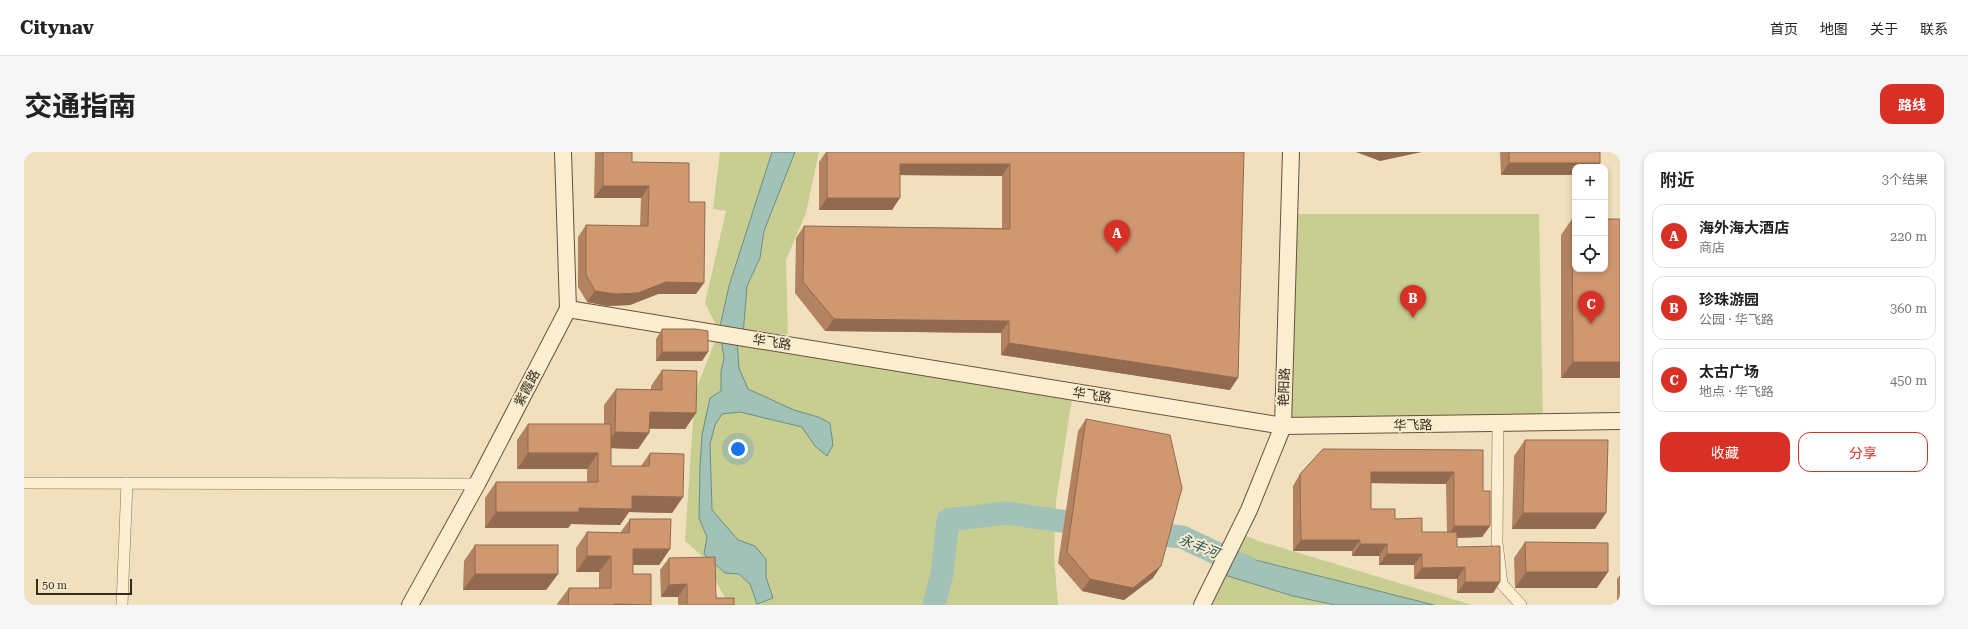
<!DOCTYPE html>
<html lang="zh">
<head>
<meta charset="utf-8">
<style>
	:root { --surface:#fff; --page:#f6f6f6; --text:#222; --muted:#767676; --line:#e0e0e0; --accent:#d93025 }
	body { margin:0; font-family:"Roboto Serif","Noto Sans SC",serif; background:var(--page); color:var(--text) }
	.controls { position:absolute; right:12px; top:12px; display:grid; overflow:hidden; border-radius:8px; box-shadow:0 2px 6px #0003 }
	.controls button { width:36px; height:36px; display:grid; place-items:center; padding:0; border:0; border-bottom:1px solid var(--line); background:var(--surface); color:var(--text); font:20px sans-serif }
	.scale { position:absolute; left:12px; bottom:10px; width:96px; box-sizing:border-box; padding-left:4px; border:2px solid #38291b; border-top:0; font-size:11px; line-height:14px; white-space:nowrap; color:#38291b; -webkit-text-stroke:3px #f7ebce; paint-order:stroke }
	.you { position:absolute; left:714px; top:297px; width:14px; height:14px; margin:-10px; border:3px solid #fff; border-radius:50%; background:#1a73e8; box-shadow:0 0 0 6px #1a73e833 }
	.badge { display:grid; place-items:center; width:26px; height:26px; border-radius:50%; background:var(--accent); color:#fff; font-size:13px; font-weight:700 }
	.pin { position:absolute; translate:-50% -33px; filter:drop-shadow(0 1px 2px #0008) }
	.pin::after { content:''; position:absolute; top:21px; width:14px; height:12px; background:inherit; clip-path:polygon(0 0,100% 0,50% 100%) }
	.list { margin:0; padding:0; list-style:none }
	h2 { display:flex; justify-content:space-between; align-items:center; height:52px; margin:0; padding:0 16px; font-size:17px }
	h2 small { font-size:13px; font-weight:400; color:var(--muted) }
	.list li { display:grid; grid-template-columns:26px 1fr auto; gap:12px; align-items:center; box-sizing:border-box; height:64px; margin:0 8px 8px; padding:0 8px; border:1px solid var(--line); border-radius:12px }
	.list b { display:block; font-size:15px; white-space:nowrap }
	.list p { margin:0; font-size:13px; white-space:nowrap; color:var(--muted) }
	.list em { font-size:13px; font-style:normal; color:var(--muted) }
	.actions { display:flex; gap:8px; padding:12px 16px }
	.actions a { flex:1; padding:9px 0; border:1px solid var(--accent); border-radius:12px; text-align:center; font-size:14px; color:var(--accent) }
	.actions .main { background:var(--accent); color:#fff }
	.icon { flex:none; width:22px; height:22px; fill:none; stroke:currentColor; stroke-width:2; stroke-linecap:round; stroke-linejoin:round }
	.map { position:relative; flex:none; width:1596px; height:453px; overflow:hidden; border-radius:12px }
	header { display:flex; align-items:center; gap:24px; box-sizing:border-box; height:56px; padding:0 20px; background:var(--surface); border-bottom:1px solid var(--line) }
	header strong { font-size:19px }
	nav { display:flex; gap:22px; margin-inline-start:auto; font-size:14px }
	.intro { display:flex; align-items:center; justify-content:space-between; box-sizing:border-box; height:96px; padding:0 24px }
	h1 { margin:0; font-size:28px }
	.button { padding:10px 18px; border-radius:12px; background:var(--accent); color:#fff; font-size:14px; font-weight:700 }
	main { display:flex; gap:24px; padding:0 24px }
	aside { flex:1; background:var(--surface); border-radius:12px; box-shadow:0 2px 6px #0003 }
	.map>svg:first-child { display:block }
</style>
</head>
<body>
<header>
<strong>Citynav</strong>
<nav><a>首页</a><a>地图</a><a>关于</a><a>联系</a></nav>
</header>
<div class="intro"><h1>交通指南</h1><a class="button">路线</a></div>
<main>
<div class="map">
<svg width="1596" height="453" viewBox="0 0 1596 453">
	<rect width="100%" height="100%" fill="#f0e0be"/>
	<g fill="#c8ce92">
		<polygon points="696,0 795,0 782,61 762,108 764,182 722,183 1049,240 1032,349 1030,404 1034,453 705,453 678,404 661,389 671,240 695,179 681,151 702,59 689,57"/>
		<polygon points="1265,62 1515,62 1519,271 1259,274"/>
		<polygon points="1214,381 1235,389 1448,453 1410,453 1204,401"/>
		<polygon points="1194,421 1269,444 1311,453 1178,453"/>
	</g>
	<g fill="#a2c1b7" stroke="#698f85">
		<polygon points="748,0 771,0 740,79 736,106 723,134 719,183 695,179 705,134"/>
		<polygon points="697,186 713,188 715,216 724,237 770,258 794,265 806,271 809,293 803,304 791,294 778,275 716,260 698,262 691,273 686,292 688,358 714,388 731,394 742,407 742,425 749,446 733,452 726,432 715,422 701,421 680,402 683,385 675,366 676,313 678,283 686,246 697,239 697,220 700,206"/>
		<polygon points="1204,401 1410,453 1311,453 1269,444 1194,421"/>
	</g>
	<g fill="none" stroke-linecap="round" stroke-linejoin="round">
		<g stroke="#a2c1b7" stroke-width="23">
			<polyline points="1114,380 1158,385 1222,415"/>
			<polyline points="910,453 918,421 924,368 982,361 1071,374"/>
		</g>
		<g stroke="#897056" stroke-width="12">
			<g id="street">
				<polyline points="1474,271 1473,391 1478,432 1497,453"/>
				<polyline points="0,331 453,332"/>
				<polyline points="98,453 103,331"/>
			</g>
		</g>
		<g stroke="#6b5139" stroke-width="18">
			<g id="secondary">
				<polyline points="544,157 1259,274 1596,269"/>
				<polyline points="386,453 453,332 544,157 539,0"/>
				<polyline points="1178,453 1225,358 1259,274 1267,0"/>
			</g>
		</g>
		<use href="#street" stroke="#fbeed1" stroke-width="11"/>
		<use href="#secondary" stroke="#fbeed1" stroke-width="16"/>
	</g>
	<g fill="#b38361" fill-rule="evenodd">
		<polygon points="571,0 608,0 608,10 665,50 672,142 634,142 606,153 583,154 563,150 554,135 554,85 562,73 616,74 617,46 570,46"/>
		<polygon points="802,0 1220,0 1206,238 977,203 977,181 801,179 771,141 772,86 780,74 978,76 978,24 876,23 868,58 795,58 795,10"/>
		<polygon points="1476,0 1576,0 1576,11 1573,15 1551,15 1551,23 1477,23"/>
		<polygon points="1548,67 1596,67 1596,226 1537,226 1537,83"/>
		<polygon points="638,177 678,209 632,209 632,187"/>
		<polygon points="638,218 672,261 661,277 626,277 625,281 614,297 587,296 587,314 617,314 626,301 659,345 648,361 605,360 596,373 547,372 544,376 461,376 461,346 472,330 563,330 563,317 493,317 493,288 504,272 580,272 580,253 592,237 627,238 627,234"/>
		<polygon points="1062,267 1129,426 1100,448 1058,439 1034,411 1054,279"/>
		<polygon points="1501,288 1571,377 1488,377 1490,304"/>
		<path d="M1459 298V339L1466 374 1458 385 1433 386V395L1476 430 1469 441H1433V427H1390V413H1355V404H1328V399H1269V334L1276 322ZM1347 331 1422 332 1423 380H1398L1347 357Z"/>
		<polygon points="606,367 646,397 635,413 609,413 609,422 627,453 533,453 533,452 545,436 575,436 575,420 552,420 552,396 563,380 596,381"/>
		<polygon points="1501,390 1573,436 1491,436 1490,406"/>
		<polygon points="451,393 534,422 522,438 439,438 440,409"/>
		<polygon points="645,406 692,446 710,453 654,453 654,445 637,445 636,418"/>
		<polygon points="1596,423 1596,453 1593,453 1593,427"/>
	</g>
	<g fill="#926a4f">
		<polygon points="1332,0 1398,0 1356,9"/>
		<polygon points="1485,11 1576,11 1573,15 1551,15 1551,23 1477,23"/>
		<polygon points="876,12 986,12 978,24 868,23"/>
		<polygon points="579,34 625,34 617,46 570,46"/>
		<polygon points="803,46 876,46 868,58 795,58"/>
		<polygon points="642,130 680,131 672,142 634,142 606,153 583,154 563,150 571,139"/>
		<polygon points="810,167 985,169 977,181 801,179"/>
		<polygon points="985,191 1214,226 1206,238 977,203"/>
		<polygon points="638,200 684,200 678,209 632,209"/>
		<polygon points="1549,210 1596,210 1596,226 1537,226"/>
		<polygon points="626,260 672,261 661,277 615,276"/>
		<polygon points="591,280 625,281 614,297 580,296"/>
		<polygon points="504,301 574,301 563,317 493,317"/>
		<polygon points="1347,320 1430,320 1422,332 1339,331"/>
		<polygon points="608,344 659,345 648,361 605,360 596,373 547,372 544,376 461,376 472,360 555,356"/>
		<polygon points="1499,361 1582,361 1571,377 1488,377"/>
		<polygon points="1430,374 1466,374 1458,385 1423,386"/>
		<polygon points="1277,388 1336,388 1328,399 1269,399"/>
		<polygon points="1336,392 1363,392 1355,404 1328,404"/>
		<polygon points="609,397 646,397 635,413 598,413"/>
		<polygon points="1363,402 1398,402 1390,413 1355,413"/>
		<polygon points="563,404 587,404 575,420 552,420"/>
		<polygon points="1137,414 1129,426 1100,448 1058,439 1066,427"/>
		<polygon points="1441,415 1433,427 1390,427 1398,416"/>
		<polygon points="1502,420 1584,420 1573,436 1491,436"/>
		<polygon points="451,422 534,422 522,438 439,438"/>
		<polygon points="1441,430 1476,430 1469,441 1433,441"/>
		<polygon points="663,432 654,445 637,445 645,433"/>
		<polygon points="590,452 627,453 590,453"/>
	</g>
	<g fill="#d09871" stroke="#926a4f">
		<polygon points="579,0 608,0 608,10 665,11 665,50 681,50 680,131 642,130 614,141 592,142 571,139 562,123 562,73 624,74 625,34 579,34"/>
		<polygon points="803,0 1220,0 1214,226 985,191 985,169 810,167 779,130 780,74 986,77 986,12 876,12 876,46 803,46"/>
		<rect x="1485" y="0" width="91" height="11"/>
		<polygon points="1548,67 1551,67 1551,117 1581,117 1581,67 1596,67 1596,210 1549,210"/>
		<polygon points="638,177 671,177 684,179 684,200 638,200"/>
		<polygon points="638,218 673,219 672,261 626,260 625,281 591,280 592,237 638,238"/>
		<polygon points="1062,267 1146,283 1158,336 1137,414 1109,436 1066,427 1043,400"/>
		<polygon points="504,272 587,272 587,314 625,314 626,301 660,302 659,345 608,344 608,357 555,356 555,360 472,360 472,330 574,330 574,301 504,301"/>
		<polygon points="1501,288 1584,288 1582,361 1499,361"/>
		<polygon points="1299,297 1459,298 1459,339 1466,339 1466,374 1430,374 1430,320 1347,320 1347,357 1371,357 1371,367 1398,366 1398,380 1433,380 1433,395 1476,394 1476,430 1441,430 1441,415 1398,416 1398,402 1363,402 1363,392 1336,392 1336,388 1277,388 1276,322"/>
		<polygon points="606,367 647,367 646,397 609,397 609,422 627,422 627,453 590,452 590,453 544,453 545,436 587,436 587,404 563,404 563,380 605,381"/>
		<polygon points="1501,390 1584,391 1584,420 1502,420"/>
		<rect x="451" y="393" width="83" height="29"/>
		<polygon points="691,405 692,446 710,446 710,453 663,453 663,432 645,433 645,406"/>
	</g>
	<g text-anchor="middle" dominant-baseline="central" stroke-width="4" stroke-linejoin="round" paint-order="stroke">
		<g font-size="13" fill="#38291b" stroke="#f7ebce">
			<text transform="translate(748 190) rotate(9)">华飞路</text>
			<text transform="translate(1260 235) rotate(-88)">艳阳路</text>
			<text transform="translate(503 236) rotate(-62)">紫霞路</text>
			<text transform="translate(1068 243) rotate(9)">华飞路</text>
			<text transform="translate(1389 273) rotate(-1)">华飞路</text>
		</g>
		<g font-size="14" font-style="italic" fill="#2a5855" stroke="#f7ebce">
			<text transform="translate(1175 394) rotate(22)">永丰河</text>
		</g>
	</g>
</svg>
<div class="controls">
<button>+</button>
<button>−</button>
<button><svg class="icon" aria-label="locate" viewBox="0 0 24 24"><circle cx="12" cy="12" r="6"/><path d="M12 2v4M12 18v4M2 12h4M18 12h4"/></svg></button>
</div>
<div class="scale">50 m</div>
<div class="you"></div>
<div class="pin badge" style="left:1093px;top:101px">A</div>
<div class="pin badge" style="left:1389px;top:166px">B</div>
<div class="pin badge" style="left:1567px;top:172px">C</div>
</div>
<aside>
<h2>附近<small>3个结果</small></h2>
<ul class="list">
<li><span class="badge">A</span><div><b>海外海大酒店</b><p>商店</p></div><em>220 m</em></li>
<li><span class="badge">B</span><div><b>珍珠游园</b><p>公园 · 华飞路</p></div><em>360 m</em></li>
<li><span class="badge">C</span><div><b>太古广场</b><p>地点 · 华飞路</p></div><em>450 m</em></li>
</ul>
<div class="actions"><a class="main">收藏</a><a>分享</a></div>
</aside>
</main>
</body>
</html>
